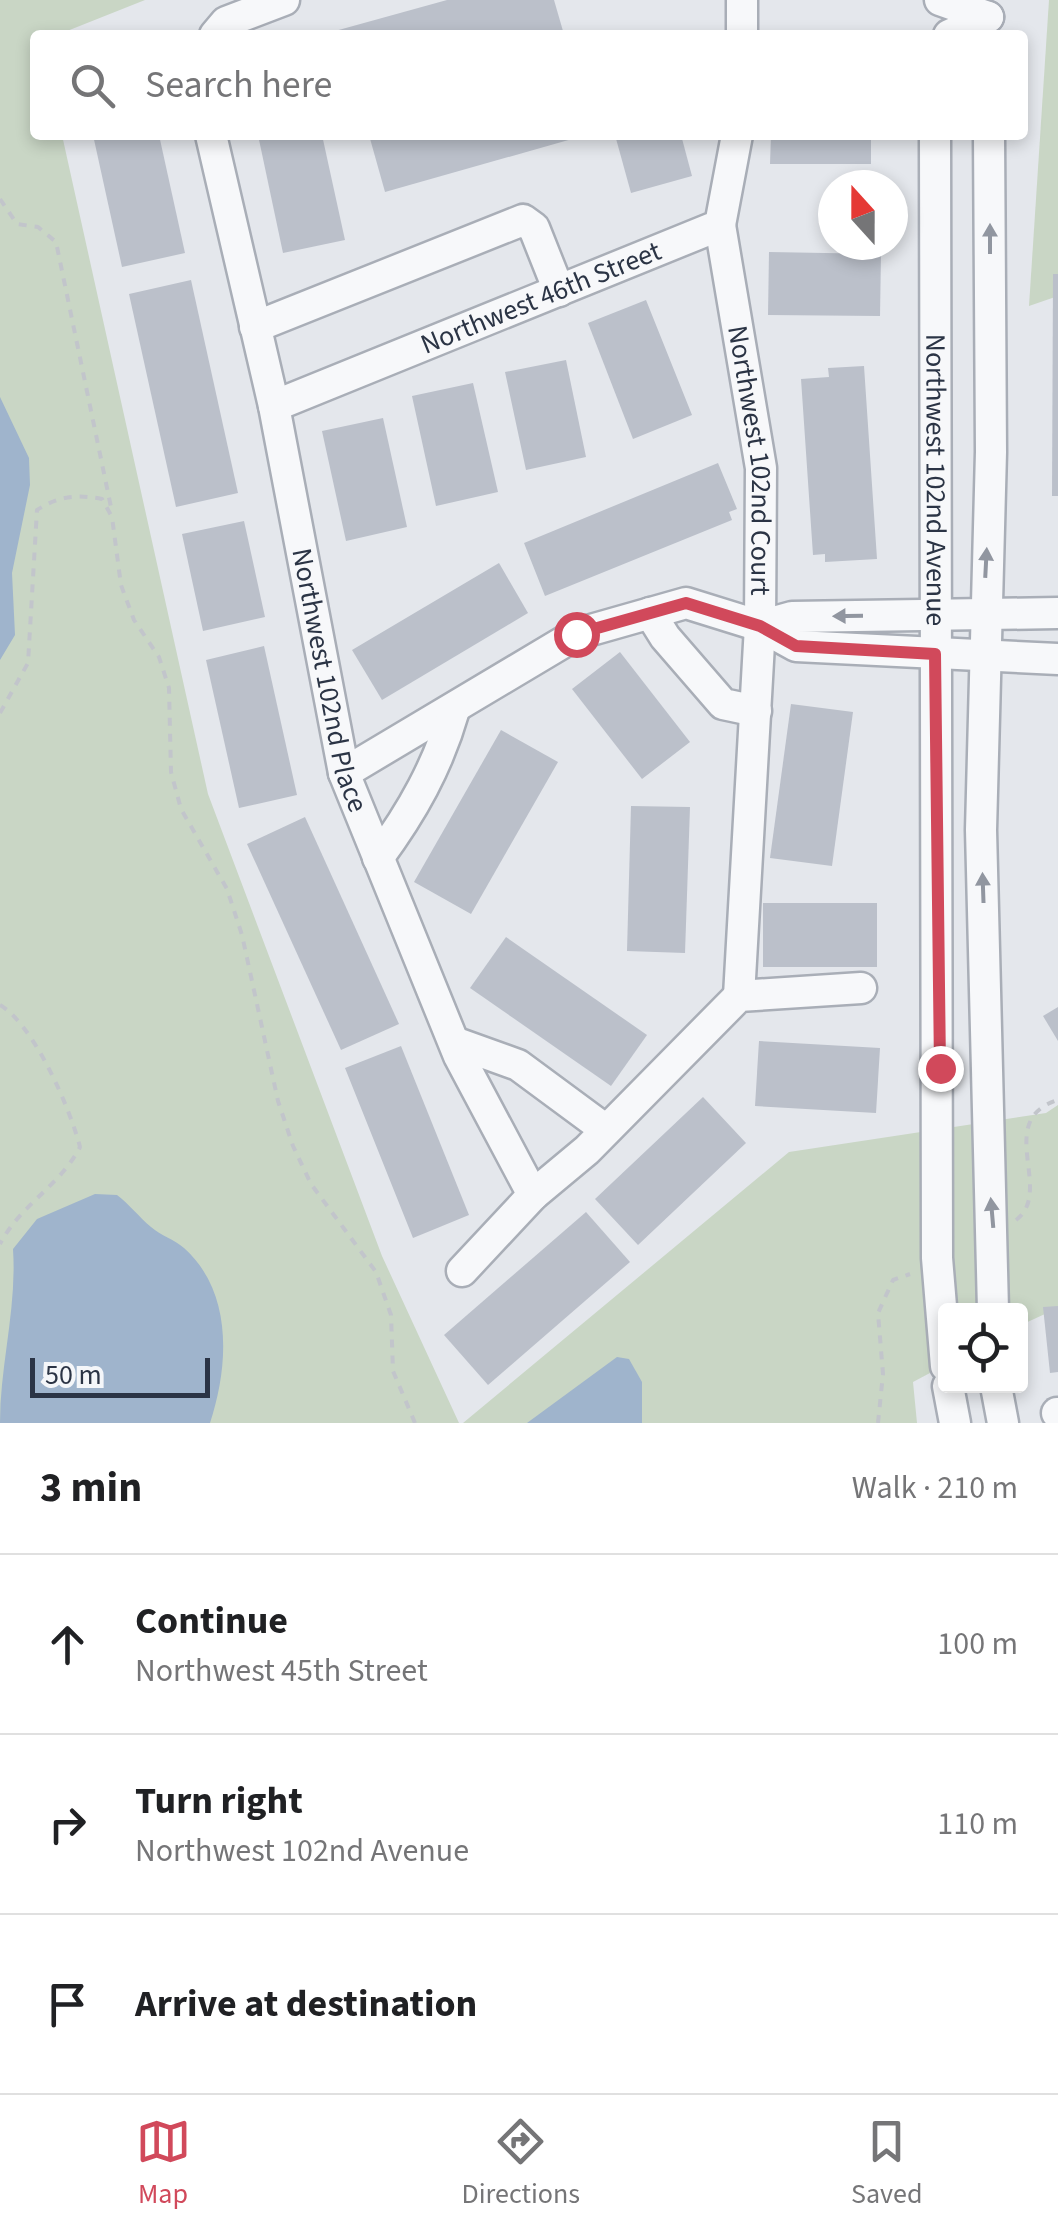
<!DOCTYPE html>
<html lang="en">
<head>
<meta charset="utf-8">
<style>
	:root { --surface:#fff; --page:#f6f6f6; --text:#202124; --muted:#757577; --line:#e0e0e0; --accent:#d1495b }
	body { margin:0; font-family:"Source Sans 3",sans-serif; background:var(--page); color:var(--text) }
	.controls { position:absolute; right:30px; bottom:30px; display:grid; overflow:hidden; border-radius:10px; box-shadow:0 5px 15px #0003 }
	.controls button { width:90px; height:90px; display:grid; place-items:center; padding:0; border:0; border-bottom:2px solid var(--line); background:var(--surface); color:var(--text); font:50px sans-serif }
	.compass { position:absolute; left:818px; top:170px; width:90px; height:90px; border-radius:50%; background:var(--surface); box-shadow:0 5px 15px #0003; rotate:339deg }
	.scale { position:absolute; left:30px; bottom:25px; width:180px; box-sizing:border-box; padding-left:10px; border:5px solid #2b3445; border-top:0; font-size:28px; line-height:35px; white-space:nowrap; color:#2b3445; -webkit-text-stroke:8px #f4f6f9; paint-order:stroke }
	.stop { position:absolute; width:30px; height:30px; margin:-22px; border:8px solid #d1495b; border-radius:50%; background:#fff }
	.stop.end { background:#d1495b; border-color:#fff; box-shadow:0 2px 10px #0008 }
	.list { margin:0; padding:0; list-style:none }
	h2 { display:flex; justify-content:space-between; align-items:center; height:130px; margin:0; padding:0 40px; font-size:42px }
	h2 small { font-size:32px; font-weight:400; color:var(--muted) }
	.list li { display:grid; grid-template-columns:65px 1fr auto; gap:30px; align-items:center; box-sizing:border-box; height:180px; padding:0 40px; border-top:2px solid var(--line) }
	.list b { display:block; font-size:38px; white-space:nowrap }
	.list p { margin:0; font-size:32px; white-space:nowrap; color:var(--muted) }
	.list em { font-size:32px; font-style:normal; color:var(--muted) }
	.icon { flex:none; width:55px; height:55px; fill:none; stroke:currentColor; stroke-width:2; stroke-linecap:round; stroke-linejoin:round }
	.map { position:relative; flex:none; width:1058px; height:1423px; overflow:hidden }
	.search { position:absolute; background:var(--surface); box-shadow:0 5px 15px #0003; left:30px; right:30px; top:30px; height:110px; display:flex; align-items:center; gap:25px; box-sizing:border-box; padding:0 35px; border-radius:10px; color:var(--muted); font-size:38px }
	.sheet { height:670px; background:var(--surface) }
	nav { display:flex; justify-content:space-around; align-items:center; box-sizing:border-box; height:140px; border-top:2px solid var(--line); background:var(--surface); font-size:28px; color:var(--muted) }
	nav a { display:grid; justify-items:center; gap:5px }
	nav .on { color:var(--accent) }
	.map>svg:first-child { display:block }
</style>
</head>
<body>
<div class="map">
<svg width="1058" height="1423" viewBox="0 0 1058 1423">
	<rect width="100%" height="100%" fill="#e4e7ec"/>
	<g fill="#c9d6c5">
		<polygon points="0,0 145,0 57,35 35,35 35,135 62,135 208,794 382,1256 459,1423 0,1423"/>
		<polygon points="1049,0 1058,0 1058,296 1029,306"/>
		<polygon points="1058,1105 1058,1308 1021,1325 1020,1310 946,1310 945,1365 913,1382 917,1423 463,1423 789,1152 1046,1113"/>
	</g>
	<g fill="#9fb4cc">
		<polygon points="0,397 29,458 30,485 12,573 15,635 0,660"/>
		<path d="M95 1194 117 1195C130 1205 139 1217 151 1227 161 1236 174 1239 184 1248 233 1292 229 1365 210 1423H0C0 1364 17 1309 13 1249L37 1219Z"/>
		<polygon points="617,1357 629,1359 642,1382 642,1423 527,1423"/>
	</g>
	<g fill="#bbc0ca">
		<polygon points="447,0 554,0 563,31 336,35 335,31"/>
		<polygon points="93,135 159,135 185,253 122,267"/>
		<polygon points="258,135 322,135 345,240 283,253"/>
		<polygon points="369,135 571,135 572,139 385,192"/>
		<polygon points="615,135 681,135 692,176 631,193"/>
		<polygon points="771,135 871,135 871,164 770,164"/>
		<polygon points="769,252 881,254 880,316 768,315"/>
		<polygon points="1053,274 1058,274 1058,496 1052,496"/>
		<polygon points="191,280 238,493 176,507 129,294"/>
		<polygon points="646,300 692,415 633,439 588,323"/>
		<polygon points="566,360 586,457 526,470 505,372"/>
		<polygon points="864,366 877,559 825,562 825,554 813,555 801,379 829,377 828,368"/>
		<polygon points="473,383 498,492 436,506 412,396"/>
		<polygon points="383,418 407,527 346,541 322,431"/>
		<polygon points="718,463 737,509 729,512 732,520 545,596 524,543"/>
		<polygon points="244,521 265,617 203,631 182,534"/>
		<polygon points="499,563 528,613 382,700 352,650"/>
		<polygon points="264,646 297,795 239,808 206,660"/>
		<polygon points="620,652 690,742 642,779 572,689"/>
		<polygon points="791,704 853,712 832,866 770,858"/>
		<polygon points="501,730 558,762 471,914 414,882"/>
		<polygon points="631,806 690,807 685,953 627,951"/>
		<polygon points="305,817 399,1024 341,1050 247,844"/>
		<rect x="763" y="903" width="114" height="64"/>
		<polygon points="506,937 647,1035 611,1086 470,988"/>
		<polygon points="1058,1007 1058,1041 1043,1016"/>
		<polygon points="759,1041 880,1048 876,1113 755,1106"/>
		<polygon points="401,1046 469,1215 413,1238 345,1068"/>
		<polygon points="703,1097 746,1143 638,1245 595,1199"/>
		<polygon points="586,1212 630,1262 488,1385 444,1335"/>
		<polygon points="1058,1306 1058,1372 1050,1373 1043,1307"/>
	</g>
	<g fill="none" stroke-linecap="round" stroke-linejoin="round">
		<g stroke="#a9aeb7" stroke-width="35">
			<g id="minor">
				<polyline points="940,0 988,17"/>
				<polyline points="215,35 226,22 284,0"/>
				<polyline points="742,35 742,0"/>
				<polyline points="949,35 988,17"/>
				<path id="s1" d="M211 135 274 406 344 773 459 1056 533 1195"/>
				<path id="s2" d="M935 135 937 1258 946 1366"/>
				<polyline points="989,135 991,452 981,830 993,1310"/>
				<path id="s3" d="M720 225 761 468 760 626 739 996"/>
				<polyline points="255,327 523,220 534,228 559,291"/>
				<path id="s4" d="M274 406 720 225 737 135"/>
				<polyline points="650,613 665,637 723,704 756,711"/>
				<polyline points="760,626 792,617 1058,613"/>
				<polyline points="344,773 577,634 686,603 760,626 796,646 1058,659"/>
				<path d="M378 858C412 812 438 766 454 710"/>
				<polyline points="454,1042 518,1065 606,1130"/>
				<polyline points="462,1271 533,1195 587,1150 739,996 861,988"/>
				<polyline points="948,1386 955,1423"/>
				<polyline points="996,1386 1003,1423"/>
				<polyline points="1057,1413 1058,1413"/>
			</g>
		</g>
		<g stroke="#c2c5cb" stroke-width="4" stroke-dasharray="8 8" stroke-linecap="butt">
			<polyline points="0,199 17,224 38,227 56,242 112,512"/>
			<path d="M0 713 28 663 37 510C59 496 76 494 102 499L112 517 121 585 134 620 159 657 169 688 171 772 181 809 227 889 242 935 278 1101 293 1146 311 1184 376 1272 391 1315 393 1371 415 1423"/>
			<path d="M0 1005C34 1025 70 1108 80 1147 60 1186 20 1205 0 1244"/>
			<path d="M1016 1220C1055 1191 993 1120 1058 1100"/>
			<polyline points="878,1423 883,1374 878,1313 893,1280 910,1274"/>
		</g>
		<use href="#minor" stroke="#f7f8fa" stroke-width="30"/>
	</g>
	<defs><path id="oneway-solid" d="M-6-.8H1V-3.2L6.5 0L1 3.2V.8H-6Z" transform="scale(2.5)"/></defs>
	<g fill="#9196a0">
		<use href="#oneway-solid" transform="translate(990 239) rotate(-90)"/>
		<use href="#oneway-solid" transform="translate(986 563) rotate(-87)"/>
		<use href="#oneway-solid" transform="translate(848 616) rotate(179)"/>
		<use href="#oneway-solid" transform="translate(983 888) rotate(-92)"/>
		<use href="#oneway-solid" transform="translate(992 1213) rotate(-95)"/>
	</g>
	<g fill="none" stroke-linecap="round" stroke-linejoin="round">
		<polyline stroke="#d1495b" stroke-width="12" points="576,634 686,603 760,626 796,646 935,654 940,1068"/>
	</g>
	<g text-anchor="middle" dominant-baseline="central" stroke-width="9" stroke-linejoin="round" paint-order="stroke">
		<g font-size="28" fill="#2b3445" stroke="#f4f6f9">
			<text stroke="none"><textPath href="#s4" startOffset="288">Northwest 46th Street</textPath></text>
			<text stroke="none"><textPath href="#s3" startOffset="238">Northwest 102nd Court</textPath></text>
			<text stroke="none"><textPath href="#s2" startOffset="345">Northwest 102nd Avenue</textPath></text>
			<text stroke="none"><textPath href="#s1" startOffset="558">Northwest 102nd Place</textPath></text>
		</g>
	</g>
</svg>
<div class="controls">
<button><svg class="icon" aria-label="locate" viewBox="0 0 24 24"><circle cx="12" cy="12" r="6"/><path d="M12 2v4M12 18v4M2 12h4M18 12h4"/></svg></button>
</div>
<svg class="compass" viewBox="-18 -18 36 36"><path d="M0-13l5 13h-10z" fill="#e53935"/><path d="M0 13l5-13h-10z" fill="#757577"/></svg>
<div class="scale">50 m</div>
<div class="stop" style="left:576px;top:634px"></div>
<div class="stop end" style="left:940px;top:1068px"></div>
<div class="search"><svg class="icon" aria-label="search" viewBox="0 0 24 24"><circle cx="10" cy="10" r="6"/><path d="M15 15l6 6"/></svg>Search here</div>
</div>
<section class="sheet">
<h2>3 min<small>Walk · 210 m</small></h2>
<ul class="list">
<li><svg class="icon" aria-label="ahead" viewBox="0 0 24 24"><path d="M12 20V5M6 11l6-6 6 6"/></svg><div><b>Continue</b><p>Northwest 45th Street</p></div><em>100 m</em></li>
<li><svg class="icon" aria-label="right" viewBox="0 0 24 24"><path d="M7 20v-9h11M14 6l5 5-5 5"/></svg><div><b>Turn right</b><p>Northwest 102nd Avenue</p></div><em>110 m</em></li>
<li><svg class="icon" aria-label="arrive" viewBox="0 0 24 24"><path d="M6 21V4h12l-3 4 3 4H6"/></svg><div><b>Arrive at destination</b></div></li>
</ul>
</section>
<nav>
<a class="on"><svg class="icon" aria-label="map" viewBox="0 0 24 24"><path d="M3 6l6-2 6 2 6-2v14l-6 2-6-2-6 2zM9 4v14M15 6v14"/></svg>Map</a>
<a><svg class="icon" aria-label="directions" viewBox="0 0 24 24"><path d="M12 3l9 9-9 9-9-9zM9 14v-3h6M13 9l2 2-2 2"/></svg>Directions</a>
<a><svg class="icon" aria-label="saved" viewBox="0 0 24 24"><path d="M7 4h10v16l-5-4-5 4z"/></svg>Saved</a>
</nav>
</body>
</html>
